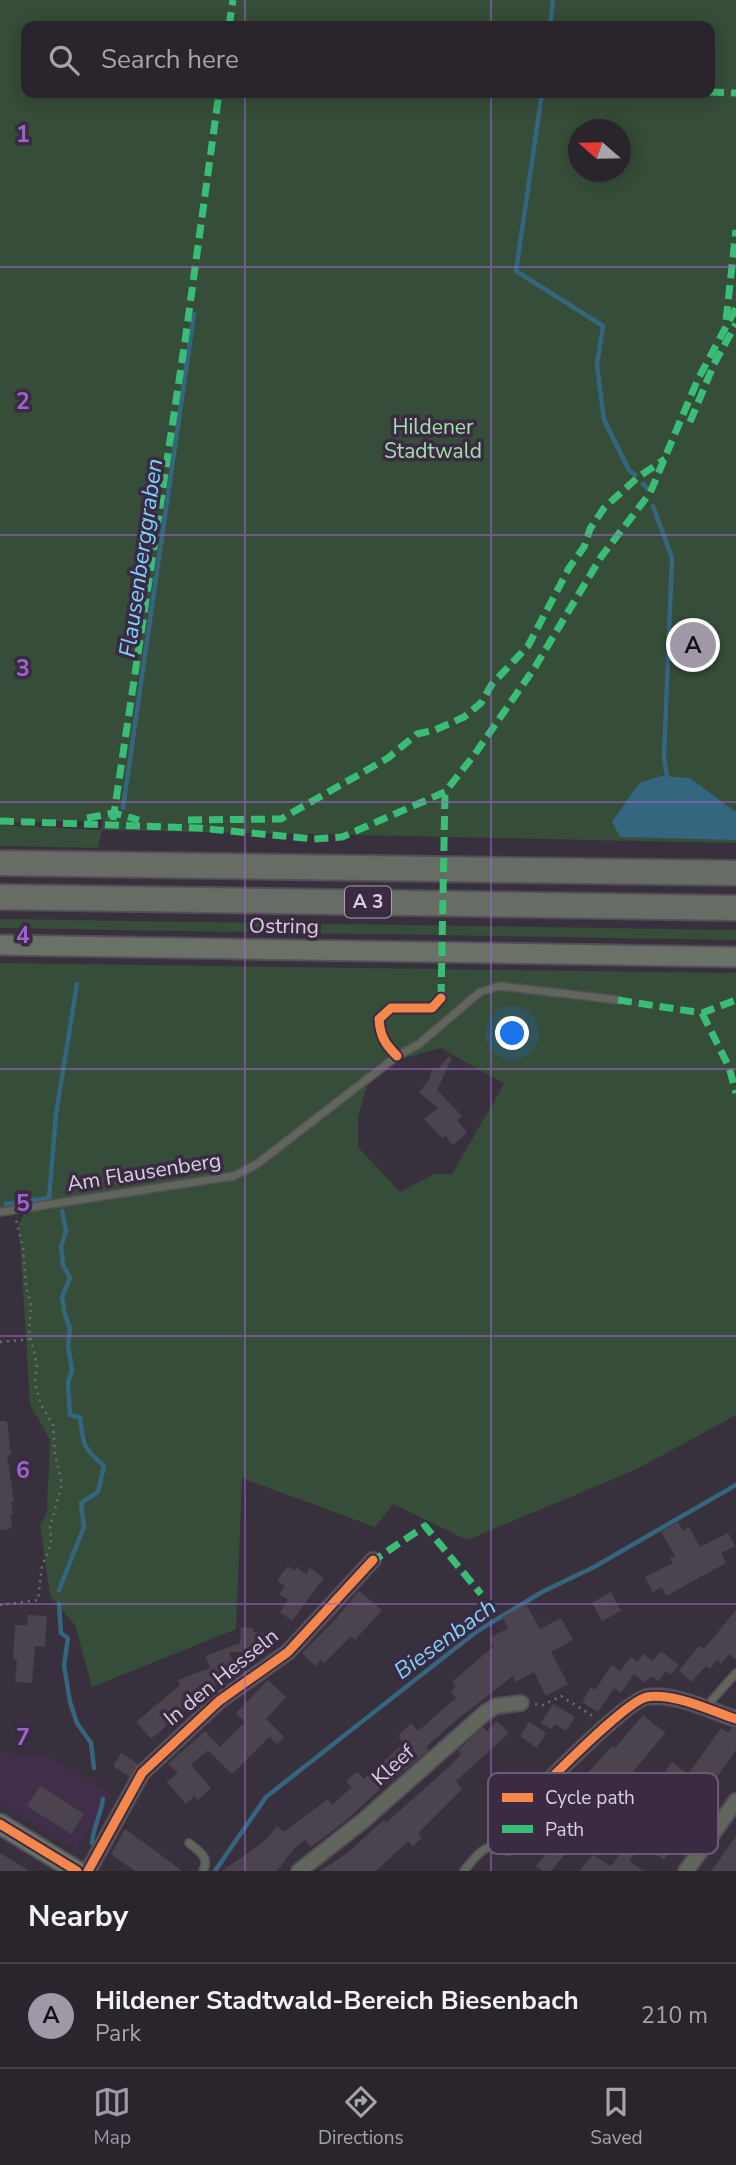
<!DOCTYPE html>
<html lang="en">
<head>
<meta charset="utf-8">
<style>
	:root { --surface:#2a242d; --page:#363039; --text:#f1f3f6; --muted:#a5a4aa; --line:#464149; --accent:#a198a7 }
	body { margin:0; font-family:"Nunito Sans",sans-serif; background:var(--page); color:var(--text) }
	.compass { position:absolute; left:568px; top:119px; width:63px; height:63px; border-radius:50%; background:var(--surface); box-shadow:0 4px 18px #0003; rotate:290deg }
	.you { position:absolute; left:513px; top:1034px; width:24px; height:24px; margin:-18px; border:5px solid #fff; border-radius:50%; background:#1a73e8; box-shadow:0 0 0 10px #1a73e833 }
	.badge { display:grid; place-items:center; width:46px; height:46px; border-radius:50%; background:var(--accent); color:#111; font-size:23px; font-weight:700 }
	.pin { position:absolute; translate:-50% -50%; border:4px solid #fff; box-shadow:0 2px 7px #0006 }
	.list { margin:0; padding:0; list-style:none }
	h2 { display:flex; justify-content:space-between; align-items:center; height:91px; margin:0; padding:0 28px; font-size:30px }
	h2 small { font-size:23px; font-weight:400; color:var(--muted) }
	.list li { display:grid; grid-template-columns:46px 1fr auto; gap:21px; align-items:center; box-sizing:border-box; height:105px; padding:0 28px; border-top:2px solid var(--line) }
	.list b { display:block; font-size:26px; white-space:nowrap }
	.list p { margin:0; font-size:23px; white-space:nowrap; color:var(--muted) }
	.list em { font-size:23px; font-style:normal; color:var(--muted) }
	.icon { flex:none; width:38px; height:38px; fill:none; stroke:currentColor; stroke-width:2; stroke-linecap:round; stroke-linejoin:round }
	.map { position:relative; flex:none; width:736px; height:1871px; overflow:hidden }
	.search { position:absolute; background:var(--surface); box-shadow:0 4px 18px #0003; left:21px; right:21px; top:21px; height:77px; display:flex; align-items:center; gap:18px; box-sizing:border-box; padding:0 24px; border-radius:14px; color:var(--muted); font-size:26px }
	.sheet { height:196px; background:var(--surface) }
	nav { display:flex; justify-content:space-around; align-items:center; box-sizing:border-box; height:98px; border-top:2px solid var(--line); background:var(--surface); font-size:19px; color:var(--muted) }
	nav a { display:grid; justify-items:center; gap:4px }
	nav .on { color:var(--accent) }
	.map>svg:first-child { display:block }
</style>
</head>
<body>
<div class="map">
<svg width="736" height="1871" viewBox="0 0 736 1871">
	<rect width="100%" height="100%" fill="#38303c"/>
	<polygon fill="#412e4a" points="0,1752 48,1756 113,1795 77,1849 0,1804"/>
	<g fill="#364d39" fill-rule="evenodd">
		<path d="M0 0H736V843L102 830 98 848 0 846V825L101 830 103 820 0 823ZM26 26H710V93H26ZM578 130H620V172H578Z"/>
		<polygon points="0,919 736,930 736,940 0,928"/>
		<path d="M0 963 736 973V1415L637 1469 467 1540 393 1504 375 1527 242 1478 236 1629 92 1687 75 1625 50 1596 40 1525 47 1512 50 1440 30 1404 19 1224 28 1205 0 1208ZM441 1048 504 1084 452 1174H434L400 1192 358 1147V1118L372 1067Z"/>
	</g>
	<polygon fill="#34667f" points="661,776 690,778 736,812 736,840 620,837 612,822 639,783"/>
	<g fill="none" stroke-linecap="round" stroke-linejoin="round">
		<g stroke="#34667f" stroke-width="4.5">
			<polyline points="550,26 553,0"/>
			<polyline points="542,93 516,271 603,326 597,365 604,420 629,470 635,475"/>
			<polyline points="643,484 648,489"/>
			<polyline points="653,506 672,558 664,757 667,776"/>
			<polyline points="123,808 194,314"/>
			<polyline points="6,1204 49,1198 56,1114 77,984"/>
			<path d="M59 1590 84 1527 81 1503 98 1492 104 1466C83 1448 83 1445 80 1417L70 1415 68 1383 72 1370 68 1346 70 1329 65 1314 62 1297 70 1278 63 1265 61 1247 66 1231 62 1211"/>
			<polyline points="59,1604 61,1633 68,1638 64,1665 70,1702 77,1723 91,1743 94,1768"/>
			<path d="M92 1843C93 1828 101 1814 103 1799"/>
			<polyline points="215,1871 266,1797 476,1632 542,1592 594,1567 736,1485"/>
		</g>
	</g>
	<g fill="#4b444f">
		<polygon points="449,1056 452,1058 437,1090 462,1116 457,1120 467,1133 453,1145 445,1135 442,1138 424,1119 438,1108 419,1092 431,1077 429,1077 434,1067 438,1069"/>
		<polygon points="0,1421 7,1421 11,1455 7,1455 14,1502 11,1502 13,1515 10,1515 12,1528 0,1530"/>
		<polygon points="678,1522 683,1531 689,1527 700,1547 728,1533 735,1546 721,1553 726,1563 666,1596 662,1587 653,1592 645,1577 673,1563 670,1558 675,1556 661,1532"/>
		<polygon points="288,1566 294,1571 297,1567 306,1574 310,1568 324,1578 292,1621 280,1612 288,1600 279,1594 285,1586 277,1580"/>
		<polygon points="359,1591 382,1610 355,1640 351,1636 324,1663 321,1660 315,1666 302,1653 334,1621"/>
		<polygon points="611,1592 621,1611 602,1621 592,1603"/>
		<polygon points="526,1604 540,1629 561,1618 573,1640 551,1652 568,1684 546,1696 534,1672 516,1682 513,1676 449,1726 426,1747 429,1750 389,1783 388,1782 344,1822 311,1847 305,1840 295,1847 277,1871 222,1871 265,1841 277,1826 284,1832 328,1799 332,1805 352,1787 346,1781 357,1772 364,1779 404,1743 398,1736 411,1723 418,1731 456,1698 451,1691 456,1687 452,1682 494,1646 490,1638 508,1628 502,1617"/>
		<polygon points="736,1610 736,1660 729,1654 721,1664 717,1660 710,1669 706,1666 691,1682 679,1670 699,1646 704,1649"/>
		<polygon points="28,1615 47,1616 45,1647 35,1646 32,1683 15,1682 17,1660 13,1659 15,1625 27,1625"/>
		<polygon points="241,1627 253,1628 253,1632 267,1633 266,1653 229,1652 237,1671 214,1680 217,1688 212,1690 213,1694 186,1704 189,1707 151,1739 136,1722 180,1685 178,1680 210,1668 205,1656 240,1643"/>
		<polygon points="661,1651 679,1665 671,1675 666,1671 658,1681 651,1676 645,1683 634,1674 621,1693 614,1688 598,1712 582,1702 591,1687 595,1690 612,1665 620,1671 631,1657 637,1662 644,1654 653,1661"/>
		<polygon points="268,1680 286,1697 266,1719 284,1737 277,1744 269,1737 232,1774 208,1750 191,1765 211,1788 198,1800 194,1796 186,1804 167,1782 178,1773 168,1764 205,1731 220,1747 245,1722 236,1713"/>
		<polygon points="553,1704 575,1717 566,1731 555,1724 552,1729 541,1723"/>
		<polygon points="643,1715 665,1733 551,1871 543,1871 536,1866 546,1854 527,1837 579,1778 581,1780 612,1746 615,1748"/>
		<polygon points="497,1721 509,1733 456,1781 462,1789 418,1833 422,1838 413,1846 408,1841 376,1871 320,1871 345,1855 384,1820 386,1823 452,1764 461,1754 458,1750 483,1727 487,1731"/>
		<polygon points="529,1722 546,1733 537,1748 520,1736"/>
		<polygon points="721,1728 728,1733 732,1728 736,1728 736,1750 700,1802 704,1805 664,1860 646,1847 668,1816 665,1814 684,1788 665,1772 672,1762 688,1774"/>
		<polygon points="121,1753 138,1764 129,1777 113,1766"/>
		<polygon points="40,1786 84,1814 71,1834 27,1806"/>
		<polygon points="125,1829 157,1852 182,1871 135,1871 111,1854"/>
		<polygon points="634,1835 643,1842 629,1861 644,1871 579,1871 593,1855 611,1866"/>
		<polygon points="736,1836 736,1871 711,1871 717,1863"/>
		<polygon points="0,1853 13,1861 29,1871 0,1871"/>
	</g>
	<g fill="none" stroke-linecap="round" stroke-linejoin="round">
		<g stroke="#544e59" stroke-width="10">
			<g id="lane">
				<polyline points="0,1212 234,1176 257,1164 397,1056 419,1044 480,992 500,986 618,1000"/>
				<polyline points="709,1710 712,1700 736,1673"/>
				<path d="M189 1843C200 1852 210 1857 203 1871"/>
				<path d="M464 1871C477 1855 484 1842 507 1847"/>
			</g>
		</g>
		<g stroke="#544e59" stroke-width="18">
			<g id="street">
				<path d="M507 1847 506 1823C529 1801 624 1701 647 1697 672 1692 712 1711 736 1719"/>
				<polyline points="88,1871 142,1773 219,1701 288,1652 373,1560"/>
				<polyline points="299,1871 364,1820 486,1712 496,1706 521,1703"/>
				<polyline points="686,1871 736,1801"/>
			</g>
		</g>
		<g stroke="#544e59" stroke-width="23">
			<g id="secondary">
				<polyline points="0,945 736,957"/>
				<polyline points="0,1824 77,1871"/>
			</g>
		</g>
		<g stroke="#544e59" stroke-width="28">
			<g id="highway">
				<polyline points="0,863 736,873"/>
				<polyline points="0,897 736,908"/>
			</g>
		</g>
		<g stroke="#6e6f6c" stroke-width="2.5" stroke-dasharray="2 5" stroke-linecap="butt">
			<polyline points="0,1342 31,1339"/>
			<polyline points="0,1605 38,1600 42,1566 51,1545 50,1527 62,1484 55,1455 53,1425 41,1405 35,1382 37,1365 29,1330 31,1305 26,1287 23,1248 16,1220"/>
			<polyline points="535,1704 543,1705 561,1696 596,1718"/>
		</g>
		<use href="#lane" stroke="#61665d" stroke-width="7"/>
		<use href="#street" stroke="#61665d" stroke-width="14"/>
		<use href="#secondary" stroke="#6a7166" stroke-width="19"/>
		<use href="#highway" stroke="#676c64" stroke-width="24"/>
		<g stroke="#3abd76" stroke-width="7" stroke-dasharray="14 7" stroke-linecap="butt">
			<polyline points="229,26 233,0"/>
			<polyline points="710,92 736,93"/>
			<polyline points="726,320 736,230"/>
			<polyline points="690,422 714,364 736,324"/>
			<polyline points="87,818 114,813 139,820"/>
			<polyline points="113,820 185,341 219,93"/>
			<polyline points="188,820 281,819 388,758 417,734 435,730 464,717 481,703 492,684 528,646 569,568 584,547 590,529 604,508 637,478 665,459"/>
			<polyline points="0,821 198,828 314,839 342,837 445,792 475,754 535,667 601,557 650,493 698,379 736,308"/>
			<polyline points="441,998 445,792"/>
			<polyline points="618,1000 702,1013 736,1000"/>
			<polyline points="702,1013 729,1067 736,1093"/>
			<polyline points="370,1563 425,1526 481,1594"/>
		</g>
		<g stroke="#3a2a42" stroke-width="13">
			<g id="cycleway">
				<path d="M397 1056C385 1044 380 1036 379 1019L391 1008H432L441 998"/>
				<polyline points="0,1824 77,1871"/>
				<path d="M507 1847 506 1823C529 1801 624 1701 647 1697 672 1692 712 1711 736 1719"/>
				<polyline points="88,1871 142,1773 219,1701 288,1652 373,1560"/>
			</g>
		</g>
		<use href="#cycleway" stroke="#f5874c" stroke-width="9"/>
	</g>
	<path fill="none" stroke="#9c65cb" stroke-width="2" stroke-opacity="0.55" d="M245 0V26M491 0V26M245 93V1871M491 93V1871M0 267H736M0 535H736M0 802H736M0 1069H736M0 1336H736M0 1604H736"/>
	<g text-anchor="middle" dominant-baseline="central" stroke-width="7" stroke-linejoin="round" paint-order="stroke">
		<rect fill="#3a2a42" stroke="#aa9eb1" stroke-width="2" x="345" y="886.5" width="46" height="31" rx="5"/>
		<g font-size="19" font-weight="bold" fill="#dad0e0">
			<text x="368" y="902">A 3</text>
		</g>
		<g font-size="21" fill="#a1e0a7" stroke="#3a2a42">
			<text x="433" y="427">Hildener<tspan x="433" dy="24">Stadtwald</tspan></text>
		</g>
		<g font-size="21" fill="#dad0e0" stroke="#3a2a42">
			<text transform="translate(284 926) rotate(1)">Ostring</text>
			<text transform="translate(144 1172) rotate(-9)">Am Flausenberg</text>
			<text transform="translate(221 1677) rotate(-39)">In den Hesseln</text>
			<text transform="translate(393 1765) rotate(-42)">Kleef</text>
		</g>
		<g font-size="23" font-style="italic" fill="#7dd2fc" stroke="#3a2a42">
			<text transform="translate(141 558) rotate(-82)">Flausenberggraben</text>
			<text transform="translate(445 1639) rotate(-36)">Biesenbach</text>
		</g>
	</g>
	<rect x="488" y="1773" width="230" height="81" rx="10" fill="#3a2a42" stroke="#6a5c71" stroke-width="2"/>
	<rect x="502" y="1793" width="31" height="9" fill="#f5874c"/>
	<rect x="502" y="1825" width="31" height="8" fill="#3abd76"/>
	<g font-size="19" fill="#dad0e0">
		<text x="545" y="1804">Cycle path</text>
		<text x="545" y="1836">Path</text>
	</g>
	<g font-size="23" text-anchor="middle" font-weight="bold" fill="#9c65cb" stroke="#3a2a42" stroke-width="7" stroke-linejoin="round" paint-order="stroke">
		<text x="23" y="142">1</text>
		<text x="23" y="409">2</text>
		<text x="23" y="676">3</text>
		<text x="23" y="943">4</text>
		<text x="23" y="1211">5</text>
		<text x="23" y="1478">6</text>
		<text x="23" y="1745">7</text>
	</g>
</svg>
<svg class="compass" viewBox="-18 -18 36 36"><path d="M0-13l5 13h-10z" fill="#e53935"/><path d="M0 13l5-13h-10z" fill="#a5a4aa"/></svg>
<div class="you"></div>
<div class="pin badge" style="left:693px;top:645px">A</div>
<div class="search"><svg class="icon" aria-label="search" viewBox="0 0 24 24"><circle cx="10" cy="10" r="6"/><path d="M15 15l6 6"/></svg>Search here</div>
</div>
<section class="sheet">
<h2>Nearby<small></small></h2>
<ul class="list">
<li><span class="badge">A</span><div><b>Hildener Stadtwald-Bereich Biesenbach</b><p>Park</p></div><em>210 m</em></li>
</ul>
</section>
<nav>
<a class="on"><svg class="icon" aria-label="map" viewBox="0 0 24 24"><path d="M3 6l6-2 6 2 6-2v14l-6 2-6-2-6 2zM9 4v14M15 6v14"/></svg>Map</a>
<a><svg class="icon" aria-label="directions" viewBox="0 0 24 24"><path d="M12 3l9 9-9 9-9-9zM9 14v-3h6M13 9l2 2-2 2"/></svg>Directions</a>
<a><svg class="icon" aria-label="saved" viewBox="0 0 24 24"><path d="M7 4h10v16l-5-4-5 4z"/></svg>Saved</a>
</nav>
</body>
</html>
